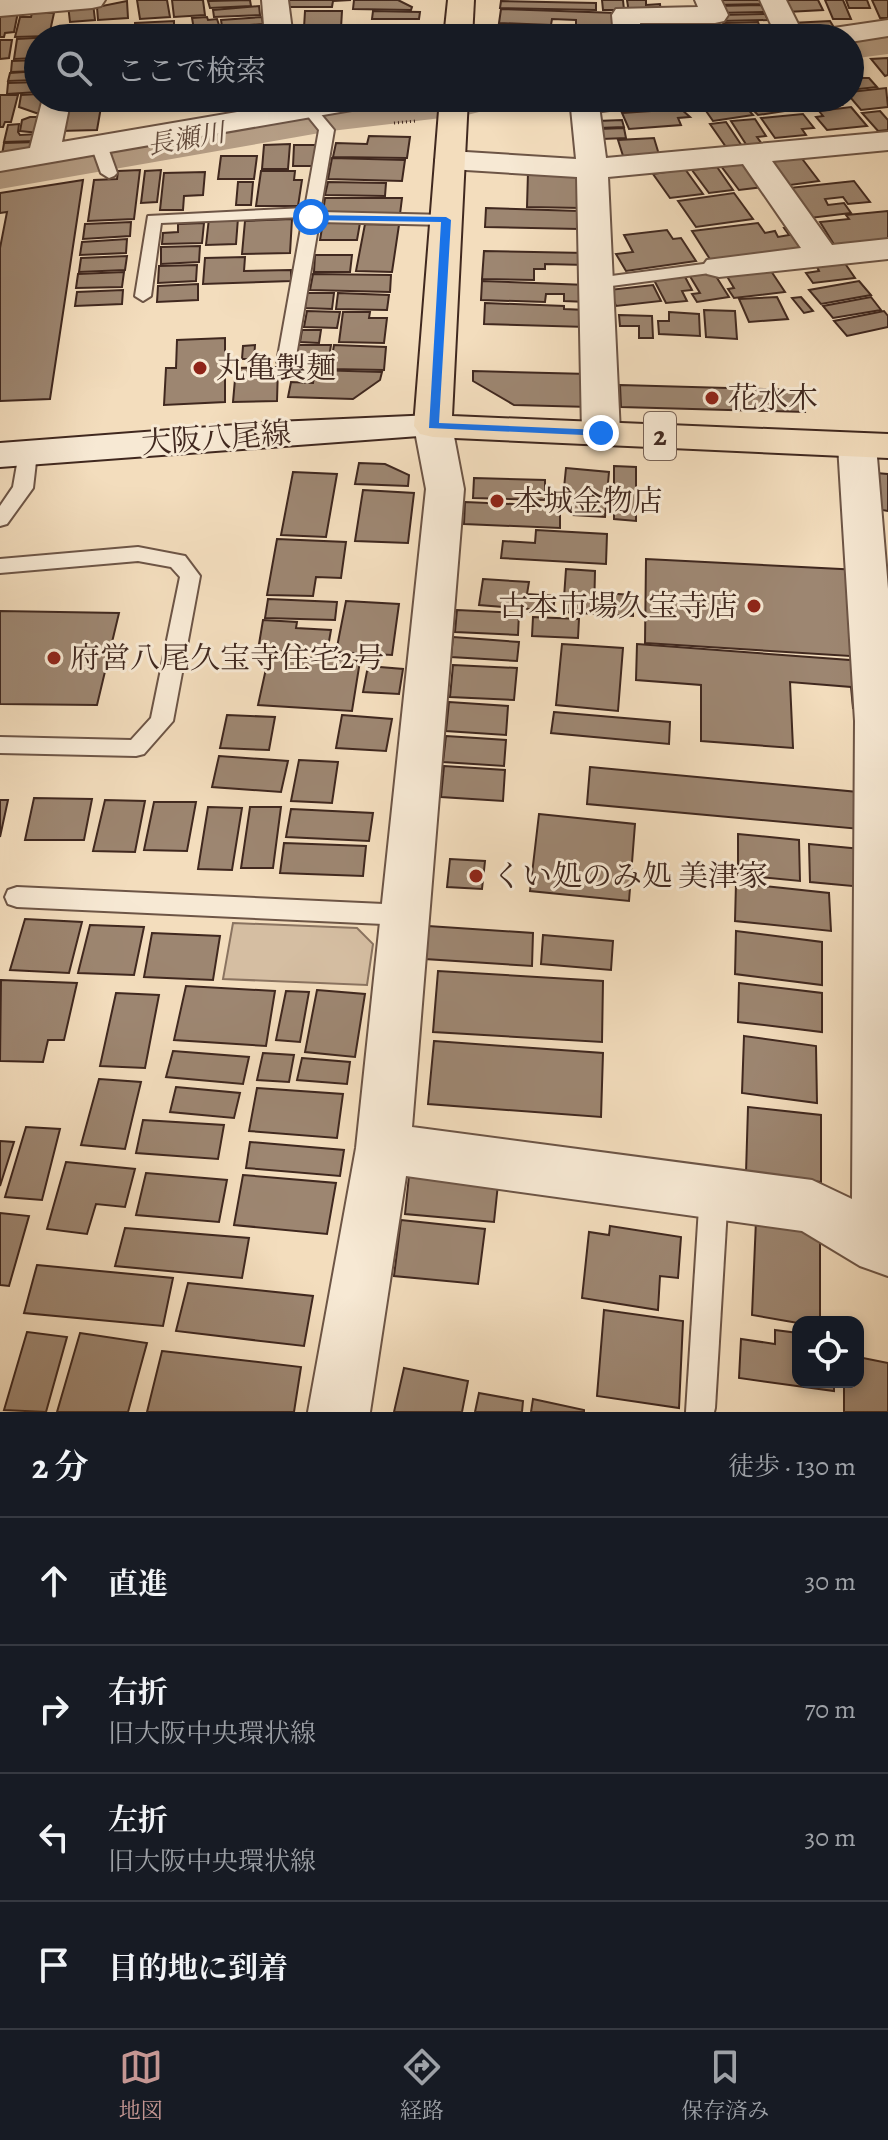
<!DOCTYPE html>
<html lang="ja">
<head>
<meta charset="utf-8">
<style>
	:root { --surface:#171b24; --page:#242831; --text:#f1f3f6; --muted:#9ea1a6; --line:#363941; --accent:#c59692 }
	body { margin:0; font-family:Alegreya,"Noto Serif JP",serif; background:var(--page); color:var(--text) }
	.controls { position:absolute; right:24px; bottom:24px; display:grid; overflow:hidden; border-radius:16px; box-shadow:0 4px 12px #0003 }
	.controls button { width:72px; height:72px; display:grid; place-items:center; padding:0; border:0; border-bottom:2px solid var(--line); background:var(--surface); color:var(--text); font:40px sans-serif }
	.stop { position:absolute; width:24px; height:24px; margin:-18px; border:6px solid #1a73e8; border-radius:50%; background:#fff }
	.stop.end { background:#1a73e8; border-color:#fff; box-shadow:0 2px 8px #0008 }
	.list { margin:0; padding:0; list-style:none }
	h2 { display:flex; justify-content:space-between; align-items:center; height:104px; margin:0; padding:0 32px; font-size:34px }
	h2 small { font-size:26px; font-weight:400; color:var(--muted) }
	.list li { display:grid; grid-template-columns:52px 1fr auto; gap:24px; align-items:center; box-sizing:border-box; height:128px; padding:0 32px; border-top:2px solid var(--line) }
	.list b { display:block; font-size:30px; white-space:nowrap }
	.list p { margin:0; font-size:26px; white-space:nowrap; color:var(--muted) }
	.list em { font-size:26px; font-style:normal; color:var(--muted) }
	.icon { flex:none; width:44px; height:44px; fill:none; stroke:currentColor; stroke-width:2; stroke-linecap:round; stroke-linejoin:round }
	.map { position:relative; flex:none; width:888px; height:1412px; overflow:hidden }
	.search { position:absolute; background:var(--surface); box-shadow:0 4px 12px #0003; left:24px; right:24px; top:24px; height:88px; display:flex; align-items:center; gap:20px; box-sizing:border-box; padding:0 28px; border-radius:44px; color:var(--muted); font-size:30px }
	.sheet { height:616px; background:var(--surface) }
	nav { display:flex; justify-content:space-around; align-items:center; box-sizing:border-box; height:112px; border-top:2px solid var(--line); background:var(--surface); font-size:22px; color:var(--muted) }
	nav a { display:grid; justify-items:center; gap:4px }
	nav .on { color:var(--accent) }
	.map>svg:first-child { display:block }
</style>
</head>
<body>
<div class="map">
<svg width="888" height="1412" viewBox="0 0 888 1412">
	<rect width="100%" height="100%" fill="#f3ddbd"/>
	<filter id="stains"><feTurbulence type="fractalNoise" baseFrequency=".0025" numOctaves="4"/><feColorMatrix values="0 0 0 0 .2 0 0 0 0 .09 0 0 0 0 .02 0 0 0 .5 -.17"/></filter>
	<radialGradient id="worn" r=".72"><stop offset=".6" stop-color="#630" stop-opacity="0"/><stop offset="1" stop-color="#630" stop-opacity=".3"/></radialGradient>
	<polygon fill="#d5bea2" stroke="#8a7360" stroke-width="2" points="233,923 357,928 373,944 367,985 223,979"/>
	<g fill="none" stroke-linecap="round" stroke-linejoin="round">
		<g fill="#b69f87" fill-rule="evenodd">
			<polygon points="888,22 888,54 850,59 850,38 827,38 831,32"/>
			<polygon points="324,98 495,98 487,110 467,115 331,131 0,189 0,153"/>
		</g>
	</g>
	<g fill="#9d8671" stroke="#40281f" stroke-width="2">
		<polygon points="137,0 167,0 170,17 140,19"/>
		<polygon points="172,0 203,0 205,15 174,17"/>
		<polygon points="250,0 251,6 210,8 208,1"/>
		<polygon points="289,0 351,0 333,1 332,7 288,7"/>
		<polygon points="354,0 398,0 412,7 411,10 353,9"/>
		<polygon points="602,0 623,0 624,10 603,10"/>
		<polygon points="627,0 646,0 646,5 660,4 661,14 629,13"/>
		<polygon points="713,0 761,0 762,4 715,5"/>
		<polygon points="781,0 818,0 823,10 787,12"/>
		<polygon points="825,0 843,0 851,19 833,19"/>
		<polygon points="846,0 867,0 870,8 849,8"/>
		<polygon points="872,0 888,0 888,18 880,18"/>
		<polygon points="127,1 128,18 98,20 97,7"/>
		<polygon points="501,1 596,3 596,10 500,8"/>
		<polygon points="93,3 95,20 70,22 68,5"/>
		<polygon points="761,5 765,12 717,13 715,6"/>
		<polygon points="259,6 260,15 214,17 213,10"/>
		<polygon points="501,9 617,13 616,28 576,26 576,20 552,19 551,25 499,23"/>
		<polygon points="305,11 342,11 341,28 304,28"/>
		<polygon points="373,11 420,12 419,19 372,19"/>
		<polygon points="18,12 14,32 5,33 4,37 0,37 0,13"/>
		<polygon points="32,13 54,13 49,36 15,37 20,17 31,17"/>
		<polygon points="765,14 768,20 721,21 719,15"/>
		<polygon points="207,17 208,20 217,19 220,28 194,30 192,18"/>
		<polygon points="262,17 263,24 222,27 221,20"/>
		<polygon points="665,17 668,32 641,32 638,18"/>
		<polygon points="715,17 725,36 704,37 694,18"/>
		<polygon points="669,18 690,18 697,37 676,37"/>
		<polygon points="174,21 174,33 135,35 135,23"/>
		<polygon points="830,21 835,29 796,31 792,23"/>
		<polygon points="758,22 762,33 727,34 723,23"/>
		<polygon points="497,25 620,30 620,36 574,31 573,37 547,33 547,38 495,36"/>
		<polygon points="261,27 262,36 201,38 201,31"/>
		<polygon points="364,29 364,38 320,38 321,30"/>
		<polygon points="371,30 423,31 422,38 369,38"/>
		<polygon points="52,37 38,38 38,58 14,59 17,39"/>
		<polygon points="0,40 12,40 9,58 0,59"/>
		<polygon points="888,58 888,75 885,76 871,59"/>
		<polygon points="38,60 38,71 11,72 12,61"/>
		<polygon points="38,71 38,80 8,81 10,73"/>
		<polygon points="850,75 852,78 869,78 877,87 850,90"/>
		<polygon points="38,82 38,92 7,94 8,83"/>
		<polygon points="886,88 888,107 861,110 850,97 850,92"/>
		<polygon points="38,94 38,98 48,98 46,113 36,113 19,107 21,95"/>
		<polygon points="0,95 18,95 11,122 5,122 3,127 0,127"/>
		<polygon points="109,98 164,98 163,105 108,107"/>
		<polygon points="601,98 626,98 631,109 600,112 596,102"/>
		<polygon points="630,98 657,98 661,108 635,110"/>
		<polygon points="662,98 690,98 694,106 668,108"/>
		<polygon points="697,98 738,98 753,115 713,121"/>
		<polygon points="741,98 779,98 791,110 758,115"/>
		<polygon points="791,98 836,98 842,105 802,110"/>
		<polygon points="101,107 97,130 60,131 64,108"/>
		<polygon points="851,107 867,126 827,130 816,117 823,116 819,111"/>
		<polygon points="681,109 690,117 678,118 681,125 629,129 622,113"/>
		<polygon points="880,111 888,120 888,130 878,131 862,113"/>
		<polygon points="803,114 814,128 802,129 806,135 775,138 761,118"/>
		<polygon points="30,117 43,117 39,133 20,131 22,120"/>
		<polygon points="755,119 766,136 757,137 764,147 749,149 731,121"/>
		<polygon points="622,120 624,127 599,128 597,121"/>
		<polygon points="726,122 742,146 726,147 710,124"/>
		<polygon points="19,124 18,132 20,135 38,134 37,141 4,142 8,125"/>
		<polygon points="624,128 626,138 602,139 599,129"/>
		<polygon points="369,136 410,137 407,158 333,157 336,143 367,144"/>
		<polygon points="654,138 660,158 624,159 618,140"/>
		<polygon points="37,142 37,148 2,155 4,143"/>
		<polygon points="290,144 288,169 262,169 264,145"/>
		<polygon points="294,145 315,145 315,166 293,166"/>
		<polygon points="221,156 257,156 254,179 218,179"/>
		<polygon points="800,156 819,181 783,186 765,160"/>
		<polygon points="332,158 405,160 402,181 328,179"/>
		<polygon points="745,163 763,187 739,190 721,166"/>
		<polygon points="717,167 733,190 709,193 692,170"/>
		<polygon points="685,169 703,194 670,198 653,174"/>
		<polygon points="140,170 134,219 88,221 94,180 117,179 118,171"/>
		<polygon points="161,170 157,202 141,203 145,171"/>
		<polygon points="261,171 295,171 294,180 302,180 298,206 256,206"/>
		<polygon points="205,172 203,195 184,196 183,210 160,210 164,173"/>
		<polygon points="528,172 582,177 582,208 527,207"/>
		<polygon points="83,180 50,399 0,401 0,248 7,212 0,213 0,193"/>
		<polygon points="854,181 870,202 848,204 843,197 825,199 828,205 844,203 851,213 810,218 789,188"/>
		<polygon points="238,182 253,182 251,205 236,205"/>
		<polygon points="328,182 386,183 385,196 325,195"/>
		<polygon points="734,193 753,219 696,227 678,201"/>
		<polygon points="325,198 402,198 400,214 323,212"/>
		<polygon points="486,208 579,211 579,229 485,227"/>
		<polygon points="888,211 888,241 835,246 820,222 849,219 846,215"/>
		<polygon points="209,218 238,218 236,244 206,245"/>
		<polygon points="292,219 290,253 242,254 245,221"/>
		<polygon points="131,222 130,236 83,239 85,224"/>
		<polygon points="323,222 360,223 357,240 320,240"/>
		<polygon points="204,223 202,243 162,244 163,233 178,232 178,224"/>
		<polygon points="758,223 765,233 775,231 778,237 789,235 784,228 795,226 813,251 713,264 692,231"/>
		<polygon points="365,224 399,225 392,272 356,271"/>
		<polygon points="667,230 673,239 681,238 696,261 626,271 616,254 633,252 624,235"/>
		<polygon points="127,239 126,253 80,255 82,242"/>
		<polygon points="200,246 199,262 161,264 161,247"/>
		<polygon points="484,251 586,253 586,265 545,264 545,269 534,269 534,280 482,279"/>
		<polygon points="315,255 352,255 350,272 314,272"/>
		<polygon points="127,256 125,270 79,272 81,258"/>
		<polygon points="245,257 244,271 291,270 291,281 203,284 205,258"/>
		<polygon points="844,262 855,278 813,283 806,273 819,271 816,265"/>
		<polygon points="197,265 196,281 158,283 159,266"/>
		<polygon points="769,268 785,292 734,298 728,289 734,288 725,273"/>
		<polygon points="712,270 729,297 697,302 692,294 700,293 688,273"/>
		<polygon points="124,272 122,287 76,288 78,274"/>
		<polygon points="313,274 391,275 390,292 310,290"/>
		<polygon points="684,275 692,290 682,291 687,301 666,303 653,278"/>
		<polygon points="482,281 587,285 587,302 564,301 564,294 546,294 545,302 481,300"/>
		<polygon points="859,281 871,295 821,304 809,290"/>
		<polygon points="198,284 198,300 157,302 158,286"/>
		<polygon points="653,285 661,301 616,306 609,290"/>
		<polygon points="123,290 122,304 75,306 77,292"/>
		<polygon points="307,293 334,293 332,309 305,308"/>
		<polygon points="338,293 389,295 387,310 336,309"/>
		<polygon points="777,297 788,319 749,322 739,299"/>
		<polygon points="801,297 813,311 804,313 792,298"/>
		<polygon points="871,297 881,310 833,318 823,306"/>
		<polygon points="485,303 564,306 564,309 586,310 587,327 484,324"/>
		<polygon points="704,310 735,311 737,339 706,337"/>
		<polygon points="307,311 340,312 337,328 304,327"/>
		<polygon points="884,311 888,316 888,327 847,336 834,321"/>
		<polygon points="343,312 370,312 369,318 387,318 384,343 339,342"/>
		<polygon points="669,312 699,314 700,336 659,334 658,321 669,321"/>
		<polygon points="619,315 652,316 653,338 639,338 639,326 620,326"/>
		<polygon points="302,330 321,330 319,343 300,342"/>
		<polygon points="225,338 225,402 164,405 166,368 176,368 177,340"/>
		<polygon points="255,345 254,359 242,359 243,346"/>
		<polygon points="297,345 331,345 328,364 294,363"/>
		<polygon points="334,345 386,347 384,370 330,369"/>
		<polygon points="278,367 277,401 233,402 236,368"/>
		<polygon points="315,370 382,372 380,380 353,399 288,397 291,382 313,383"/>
		<polygon points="473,371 589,374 590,407 514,405 473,381"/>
		<polygon points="620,385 802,390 805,412 621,407"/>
		<polygon points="359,463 385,464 409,475 408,486 355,484"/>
		<polygon points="614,466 636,467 636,521 614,519"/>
		<polygon points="566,468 609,472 605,517 573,515 575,499 563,498"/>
		<polygon points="293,472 337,474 326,537 281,535"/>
		<polygon points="876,473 888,474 888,511 882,510"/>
		<polygon points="474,478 545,480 545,500 473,498"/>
		<polygon points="363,490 414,493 408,543 355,541"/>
		<polygon points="465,502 560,506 560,528 464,524"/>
		<polygon points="536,530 607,534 606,564 501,558 503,541 535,543"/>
		<polygon points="277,539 346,542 341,578 316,577 313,596 267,595"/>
		<polygon points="646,559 860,570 866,657 645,643"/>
		<polygon points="566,569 595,571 594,614 563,612"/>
		<polygon points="483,579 529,582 527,594 555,596 553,611 479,605"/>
		<polygon points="602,593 633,595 633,616 602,614"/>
		<polygon points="268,599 337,602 335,620 265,618"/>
		<polygon points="346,601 399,604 392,655 336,652"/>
		<polygon points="457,610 519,613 518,635 455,632"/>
		<polygon points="0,611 119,613 97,705 0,704"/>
		<polygon points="533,617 579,619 578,638 532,636"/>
		<polygon points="263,620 297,622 296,628 331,630 327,653 258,650"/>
		<polygon points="453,637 519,642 517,661 451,657"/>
		<polygon points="562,644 623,648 618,711 556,705"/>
		<polygon points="637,644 863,661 868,709 853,708 851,687 790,682 793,748 701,741 701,685 636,680"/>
		<polygon points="269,655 360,661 352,711 258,705"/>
		<polygon points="453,665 517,668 514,700 450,697"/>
		<polygon points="368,666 403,669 399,694 363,692"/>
		<polygon points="449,702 508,706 506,735 446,731"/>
		<polygon points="554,712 670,722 669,744 551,733"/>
		<polygon points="227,715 275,717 269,750 220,748"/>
		<polygon points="342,715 392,719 386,751 336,748"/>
		<polygon points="446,736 506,740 504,766 443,762"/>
		<polygon points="219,756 288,761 281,792 212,787"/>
		<polygon points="299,760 338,762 332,803 291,801"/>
		<polygon points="444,766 505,770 503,801 441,797"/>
		<polygon points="590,767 858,792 860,829 587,804"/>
		<polygon points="34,798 92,799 84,840 25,840"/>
		<polygon points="0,800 8,800 0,837"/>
		<polygon points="105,800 145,801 135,852 93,851"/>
		<polygon points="154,802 196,802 187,851 144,850"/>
		<polygon points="208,807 242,808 232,870 198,869"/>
		<polygon points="250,807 281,807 273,868 241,868"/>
		<polygon points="291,809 373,813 369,841 286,837"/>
		<polygon points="539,814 635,824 629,901 530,891"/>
		<polygon points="738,834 799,840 800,881 738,875"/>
		<polygon points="284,843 366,846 363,876 280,873"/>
		<polygon points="809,844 861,849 863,887 810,882"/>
		<polygon points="450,859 485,861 482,889 447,887"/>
		<polygon points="736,883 829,893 831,931 735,921"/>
		<polygon points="25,919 82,922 69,973 10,970"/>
		<polygon points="90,925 144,927 134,975 78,973"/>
		<polygon points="428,926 533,933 532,966 425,959"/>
		<polygon points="736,931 822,942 822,985 735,974"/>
		<polygon points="152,933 220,936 213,980 144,977"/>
		<polygon points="543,935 613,941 611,970 541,964"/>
		<polygon points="438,971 603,981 602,1042 433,1032"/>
		<polygon points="1,980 77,983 64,1040 48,1040 43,1062 0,1061"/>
		<polygon points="739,983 822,993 822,1032 738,1022"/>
		<polygon points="186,986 275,991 266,1046 174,1040"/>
		<polygon points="317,990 365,994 355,1057 305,1052"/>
		<polygon points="286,991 309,992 300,1042 276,1040"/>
		<polygon points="116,993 159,995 145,1068 100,1066"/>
		<polygon points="744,1036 816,1046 817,1103 742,1093"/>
		<polygon points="434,1041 603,1053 601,1117 428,1104"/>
		<polygon points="173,1051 249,1057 243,1084 166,1077"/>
		<polygon points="263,1053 294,1055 289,1082 257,1080"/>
		<polygon points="302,1058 350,1062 347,1084 297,1080"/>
		<polygon points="99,1079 141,1082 125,1149 81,1145"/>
		<polygon points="176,1087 240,1093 234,1118 170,1112"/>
		<polygon points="257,1088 343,1094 337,1138 249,1131"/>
		<polygon points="748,1107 821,1115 821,1182 746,1173"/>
		<polygon points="143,1120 224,1125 218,1159 136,1153"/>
		<polygon points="26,1127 60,1129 42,1200 5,1197"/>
		<polygon points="0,1141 14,1142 0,1186"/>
		<polygon points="250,1142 344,1150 340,1176 246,1168"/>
		<polygon points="66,1162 135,1169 125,1207 96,1204 87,1234 47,1229"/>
		<polygon points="146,1173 227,1180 219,1222 136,1215"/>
		<polygon points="243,1175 336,1183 327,1234 234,1225"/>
		<polygon points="409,1176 498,1184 494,1222 405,1214"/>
		<polygon points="0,1213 29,1216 9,1286 0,1285"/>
		<polygon points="401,1220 485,1229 478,1284 394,1276"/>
		<polygon points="756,1220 820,1229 820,1322 798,1323 752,1315"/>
		<polygon points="610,1226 681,1237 678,1278 660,1276 658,1310 582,1298 589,1232 609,1235"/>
		<polygon points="125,1228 249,1238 242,1278 115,1266"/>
		<polygon points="37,1265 173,1278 163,1326 24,1313"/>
		<polygon points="188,1283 313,1296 304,1346 176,1331"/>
		<polygon points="604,1310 683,1321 679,1408 597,1396"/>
		<polygon points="775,1330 798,1333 798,1382 834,1382 834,1391 739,1378 741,1339 775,1344"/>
		<polygon points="27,1332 67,1337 46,1412 4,1410"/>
		<polygon points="80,1333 147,1343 128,1412 57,1412"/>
		<polygon points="162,1351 301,1367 294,1412 147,1412"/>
		<polygon points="858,1357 888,1363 888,1412 844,1412 844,1382 858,1382"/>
		<polygon points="404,1368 468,1381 462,1412 394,1412"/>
		<polygon points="479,1393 523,1401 522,1412 475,1412"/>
		<polygon points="533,1399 584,1410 584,1412 531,1412"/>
	</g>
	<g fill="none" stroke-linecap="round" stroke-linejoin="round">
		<g stroke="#6d5546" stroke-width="4">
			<g id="lane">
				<polygon points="309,105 314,106 334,130 320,212 446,215 454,220 446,225 319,222 295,362 286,367 277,362 303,217 161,223 151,296 143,301 135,296 148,216 305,208 319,130 302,109"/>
				<polygon points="99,140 107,145 117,173 114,176 109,178 101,173 91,145"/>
				<polygon points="719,262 725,263 727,267 725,271 596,288 588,283 596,278"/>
				<polygon points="28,447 37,453 33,488 7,524 0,526 0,506 13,487 19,453"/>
				<polygon points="138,547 185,556 200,576 173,721 144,754 136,756 0,753 0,737 131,740 151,718 180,577 171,567 138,561 0,573 0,559"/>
				<polygon points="17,887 405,905 414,908 417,915 414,922 405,925 17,907 8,904 5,897 8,890"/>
				<polygon points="714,1179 724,1183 728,1192 715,1408 714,1412 686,1412 700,1192 704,1183"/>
			</g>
		</g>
		<g stroke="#6d5546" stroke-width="4">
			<g id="street">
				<polygon points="0,0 105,0 101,6 92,8 0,16"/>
				<polygon points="262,0 288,0 293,38 265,38"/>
				<polygon points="695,0 721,0 728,15 724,21 715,23 640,23 642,38 614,38 612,15 616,9 698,7"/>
				<polygon points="760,0 786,0 805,38 777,38"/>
				<polygon points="888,20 888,36 850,42 850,38 806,38 810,32 820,30"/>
				<polygon points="43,98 71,98 62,142 319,98 383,98 379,104 369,107 0,171 0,153 30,148"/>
				<polygon points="570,98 598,98 606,158 888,132 888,150 772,161 832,245 888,239 888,259 719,277 707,274 702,267 707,260 801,248 743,164 608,177 620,433 614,441 601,444 588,441 582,433 577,177 450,169 439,166 435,160 439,154 450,151 576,159"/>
				<polygon points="433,415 446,418 452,426 464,489 412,1127 812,1180 852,1199 855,721 838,445 844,437 857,433 870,437 876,445 888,589 888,1276 860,1266 802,1231 406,1176 370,1412 308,1412 356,1148 426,489 414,426 420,418"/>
			</g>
		</g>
		<g stroke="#40281f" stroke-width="4">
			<polygon id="secondary" points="433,415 446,418 452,426 446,434 0,467 0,443 276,422"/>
		</g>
		<g stroke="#40281f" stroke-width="4">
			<g id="primary">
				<polygon points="448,0 474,0 472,38 444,38"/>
				<polygon points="440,98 468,98 452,416 888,434 888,458 433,437 420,434 414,426"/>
			</g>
		</g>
		<polyline stroke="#40281f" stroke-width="3" stroke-dasharray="1 3" stroke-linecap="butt" points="394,123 416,121"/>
		<use href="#lane" fill="#f7e9d4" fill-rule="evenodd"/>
		<use href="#street" fill="#f7e9d4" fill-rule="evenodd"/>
		<use href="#secondary" fill="#f7e9d4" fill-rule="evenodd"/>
		<use href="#primary" fill="#f3ddbd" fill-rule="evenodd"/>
	</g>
	<polygon fill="#1a73e8" points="308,215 446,217 451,220 439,423 601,430 606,433 605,436 429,428 441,222 311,220"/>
	<g fill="#8f2418" stroke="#f7e9d4" stroke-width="3">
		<circle cx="200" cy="368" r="8"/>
		<circle cx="712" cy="398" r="8"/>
		<circle cx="497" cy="501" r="8"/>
		<circle cx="754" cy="606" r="8"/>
		<circle cx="54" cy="658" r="8"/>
		<circle cx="476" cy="876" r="8"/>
	</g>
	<g text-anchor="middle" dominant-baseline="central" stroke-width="6" stroke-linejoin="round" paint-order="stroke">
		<g font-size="26" font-style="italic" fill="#634c3e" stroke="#f7e9d4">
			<text transform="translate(186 139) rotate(-10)">長瀬川</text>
		</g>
		<rect fill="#f7e9d4" stroke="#776255" stroke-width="2" x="644" y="412" width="32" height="48" rx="6"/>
		<g font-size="28" font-weight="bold" fill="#40281f">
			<text x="660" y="436">2</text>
		</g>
		<g font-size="30" fill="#40281f" stroke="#f7e9d4" text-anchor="start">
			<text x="216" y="368">丸亀製麺</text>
			<text x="728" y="398">花水木</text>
			<text x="513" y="501">本城金物店</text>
			<text x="738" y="606" text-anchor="end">古本市場久宝寺店</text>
			<text x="70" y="658">府営八尾久宝寺住宅2号</text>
			<text x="492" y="876">くい処のみ処 美津家</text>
		</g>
		<g font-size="30" fill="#40281f" stroke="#f7e9d4">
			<text transform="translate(216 438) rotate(-4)">大阪八尾線</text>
		</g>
	</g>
	<rect width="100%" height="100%" filter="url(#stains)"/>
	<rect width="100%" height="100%" fill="url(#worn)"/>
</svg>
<div class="controls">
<button><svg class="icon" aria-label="locate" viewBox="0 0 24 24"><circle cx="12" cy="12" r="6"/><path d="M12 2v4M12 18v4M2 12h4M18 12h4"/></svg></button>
</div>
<div class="stop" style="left:311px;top:217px"></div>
<div class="stop end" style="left:601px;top:433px"></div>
<div class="search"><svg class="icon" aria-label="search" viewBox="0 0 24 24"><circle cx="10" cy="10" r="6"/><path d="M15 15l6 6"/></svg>ここで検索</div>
</div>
<section class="sheet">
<h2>2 分<small>徒歩 · 130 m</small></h2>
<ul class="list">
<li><svg class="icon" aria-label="ahead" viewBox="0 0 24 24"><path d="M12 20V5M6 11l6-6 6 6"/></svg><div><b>直進</b></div><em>30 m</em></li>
<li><svg class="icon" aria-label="right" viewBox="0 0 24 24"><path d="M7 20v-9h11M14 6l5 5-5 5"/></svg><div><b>右折</b><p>旧大阪中央環状線</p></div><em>70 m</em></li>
<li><svg class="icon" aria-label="left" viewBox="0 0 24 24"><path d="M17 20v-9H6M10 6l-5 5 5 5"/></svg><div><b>左折</b><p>旧大阪中央環状線</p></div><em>30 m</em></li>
<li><svg class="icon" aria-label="arrive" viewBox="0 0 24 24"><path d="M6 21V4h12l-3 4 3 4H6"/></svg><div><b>目的地に到着</b></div></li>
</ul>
</section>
<nav>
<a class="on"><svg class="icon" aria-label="map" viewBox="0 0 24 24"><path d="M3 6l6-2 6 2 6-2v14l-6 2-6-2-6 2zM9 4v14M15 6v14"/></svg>地図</a>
<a><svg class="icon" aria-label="directions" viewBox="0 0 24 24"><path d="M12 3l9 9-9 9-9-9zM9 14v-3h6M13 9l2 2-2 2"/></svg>経路</a>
<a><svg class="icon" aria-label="saved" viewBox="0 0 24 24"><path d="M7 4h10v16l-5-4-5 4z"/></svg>保存済み</a>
</nav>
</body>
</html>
